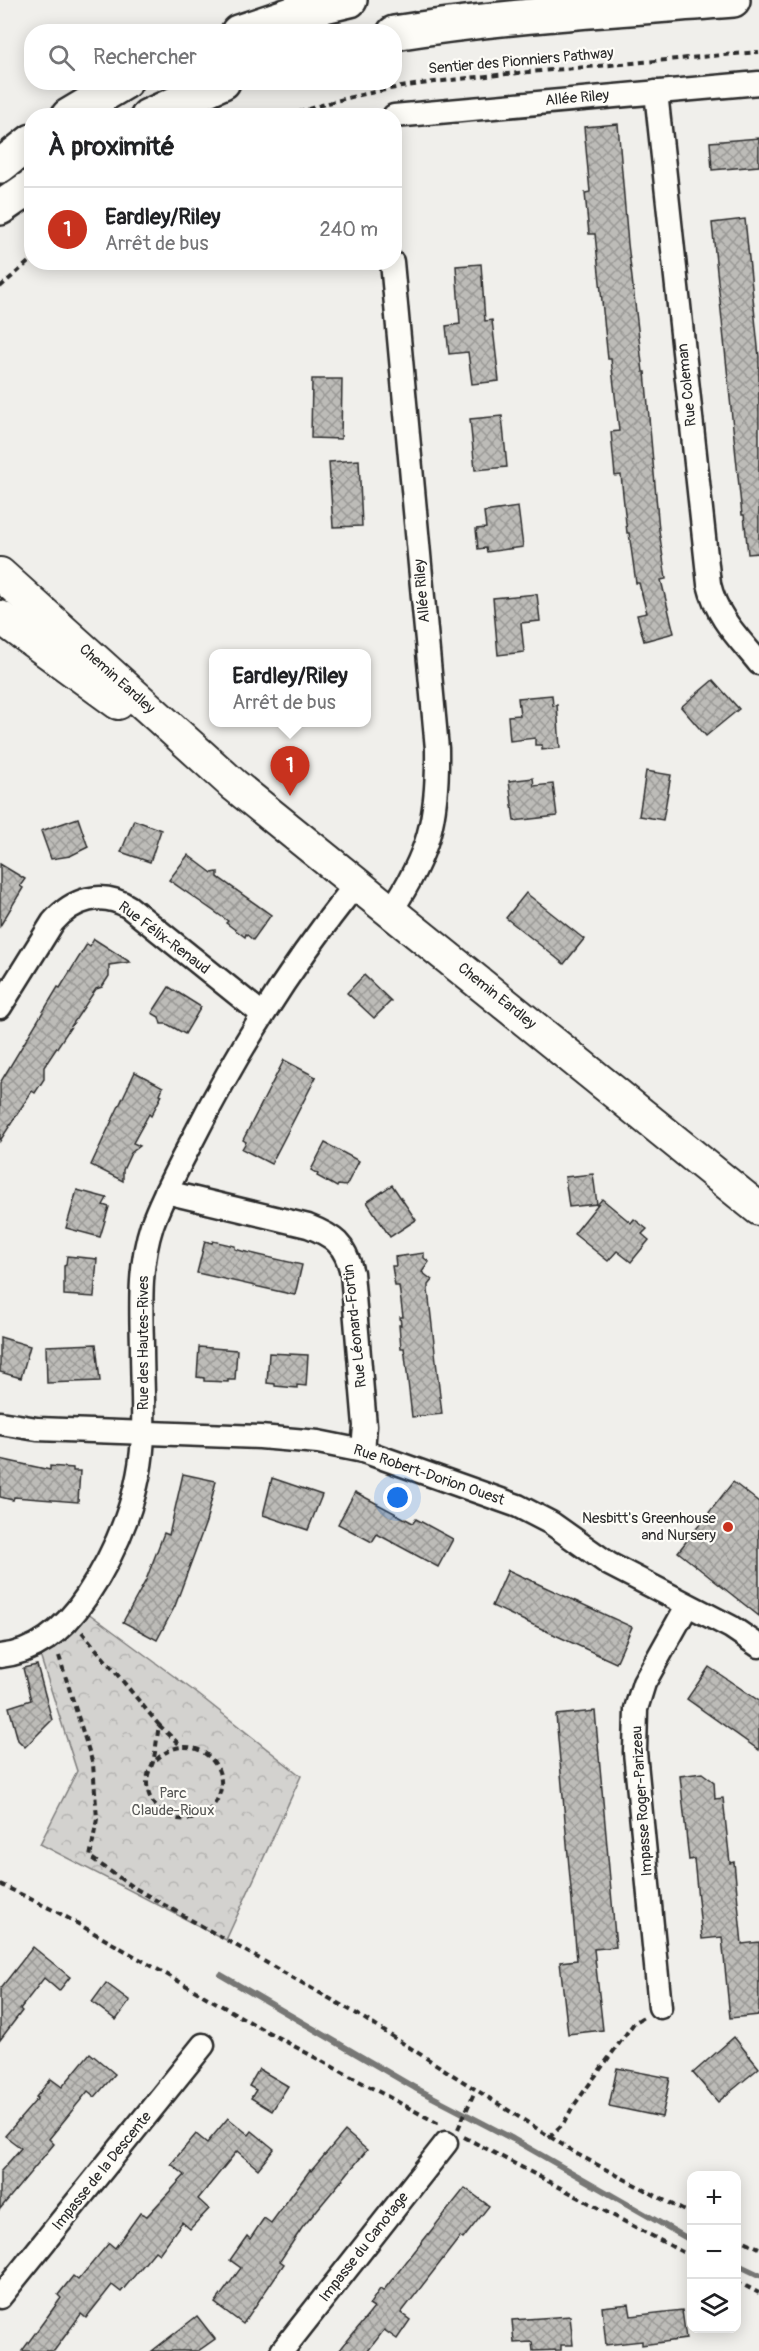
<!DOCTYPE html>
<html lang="fr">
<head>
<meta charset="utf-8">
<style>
	:root { --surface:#fff; --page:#f2f2f2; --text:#202124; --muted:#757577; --line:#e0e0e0; --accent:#c8321e }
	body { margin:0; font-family:Pangolin,sans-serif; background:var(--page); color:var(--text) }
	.controls { position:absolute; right:18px; bottom:18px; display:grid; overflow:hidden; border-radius:12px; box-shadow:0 3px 15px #0003 }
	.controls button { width:54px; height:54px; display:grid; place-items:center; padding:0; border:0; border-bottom:2px solid var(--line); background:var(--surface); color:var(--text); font:30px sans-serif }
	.you { position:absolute; left:398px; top:1498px; width:21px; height:21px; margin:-15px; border:4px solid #fff; border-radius:50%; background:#1a73e8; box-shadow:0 0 0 9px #1a73e833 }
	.badge { display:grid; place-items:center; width:39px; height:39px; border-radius:50%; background:var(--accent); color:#fff; font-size:20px; font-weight:700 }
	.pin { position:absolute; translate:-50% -50px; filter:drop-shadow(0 2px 3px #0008) }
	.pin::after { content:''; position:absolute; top:32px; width:21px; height:18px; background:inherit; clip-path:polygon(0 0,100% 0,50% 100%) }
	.popup { position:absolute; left:209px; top:649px; width:162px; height:78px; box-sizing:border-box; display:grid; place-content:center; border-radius:12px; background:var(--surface); filter:drop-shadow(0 2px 4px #0005); font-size:20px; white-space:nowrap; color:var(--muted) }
	.popup b { font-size:22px; color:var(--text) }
	.popup::after { content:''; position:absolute; left:50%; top:100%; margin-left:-12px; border:12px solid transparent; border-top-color:var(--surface) }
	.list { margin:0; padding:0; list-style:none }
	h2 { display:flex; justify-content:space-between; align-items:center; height:78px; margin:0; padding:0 24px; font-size:26px }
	h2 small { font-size:20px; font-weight:400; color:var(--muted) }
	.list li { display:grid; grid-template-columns:39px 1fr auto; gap:18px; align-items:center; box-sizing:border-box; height:84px; padding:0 24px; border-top:2px solid var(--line) }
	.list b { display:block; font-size:22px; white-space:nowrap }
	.list p { margin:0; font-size:20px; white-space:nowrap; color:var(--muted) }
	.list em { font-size:20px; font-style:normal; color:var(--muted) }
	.icon { flex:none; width:33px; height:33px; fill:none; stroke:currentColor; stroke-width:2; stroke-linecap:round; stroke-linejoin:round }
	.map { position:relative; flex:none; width:759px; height:2351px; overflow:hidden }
	.search { position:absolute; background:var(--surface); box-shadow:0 3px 15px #0003; left:24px; top:24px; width:378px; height:66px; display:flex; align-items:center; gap:15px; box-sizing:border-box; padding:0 21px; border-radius:24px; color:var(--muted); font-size:22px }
	.panel { position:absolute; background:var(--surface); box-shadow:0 3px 15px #0003; left:24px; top:108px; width:378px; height:162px; border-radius:24px }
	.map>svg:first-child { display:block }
</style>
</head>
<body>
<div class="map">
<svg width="759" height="2351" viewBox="0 0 759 2351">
	<defs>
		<pattern id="park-crowns" width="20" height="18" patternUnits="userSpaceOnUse" patternTransform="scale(1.5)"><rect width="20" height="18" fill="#d3d2cf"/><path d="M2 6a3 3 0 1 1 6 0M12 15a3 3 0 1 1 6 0" fill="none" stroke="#b5b4b2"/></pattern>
		<pattern id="building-cross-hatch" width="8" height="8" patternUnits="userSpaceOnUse" patternTransform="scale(1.5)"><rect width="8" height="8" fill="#bdbcb8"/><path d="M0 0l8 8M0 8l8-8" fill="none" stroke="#9a9996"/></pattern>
	</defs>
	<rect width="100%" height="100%" fill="#f0efeb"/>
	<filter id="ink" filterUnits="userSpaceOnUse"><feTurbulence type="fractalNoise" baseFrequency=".0167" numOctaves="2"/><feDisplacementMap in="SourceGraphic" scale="12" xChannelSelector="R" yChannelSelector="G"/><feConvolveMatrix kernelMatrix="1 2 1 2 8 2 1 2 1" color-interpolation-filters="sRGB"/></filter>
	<g filter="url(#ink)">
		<polygon fill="url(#park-crowns)" stroke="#7f7e7d" stroke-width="1.5" points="80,1607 194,1691 301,1776 226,1940 40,1844 77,1771 37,1646"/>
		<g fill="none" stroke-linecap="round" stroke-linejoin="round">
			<g stroke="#777775" stroke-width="6">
				<polyline points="221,1975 415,2088 513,2139 692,2241"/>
				<polyline points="736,2264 759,2275"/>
			</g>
		</g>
		<g fill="url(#building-cross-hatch)" stroke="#2b2b2b" stroke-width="1.5">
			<polygon points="618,124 628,244 643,372 645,372 659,530 666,579 661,580 674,633 644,641 637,615 647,613 639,583 636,583 629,533 627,533 621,475 615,476 611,432 619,431 611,359 608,359 595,234 589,234 585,193 590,192 584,127"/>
			<polygon points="759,138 759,166 712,170 710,142"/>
			<polygon points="745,219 759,357 759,553 748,554 744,515 742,515 712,223"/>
			<polygon points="481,264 485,321 492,320 499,381 472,384 468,352 449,354 446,326 460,324 456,266"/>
			<polygon points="312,379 342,379 341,439 311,438"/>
			<polygon points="502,416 507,467 475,470 470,419"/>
			<polygon points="359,460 362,526 333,527 329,462"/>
			<polygon points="518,507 523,547 487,552 486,548 478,549 476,529 486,528 484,512"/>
			<polygon points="537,594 540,621 521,623 524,652 498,655 493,598"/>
			<polygon points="713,680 739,709 706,736 681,707"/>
			<polygon points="552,695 553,706 557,705 560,748 542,750 542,745 535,745 535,738 510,741 508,716 520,715 518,698"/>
			<polygon points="646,771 671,775 663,820 639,816"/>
			<polygon points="533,778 534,786 553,784 557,816 514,821 509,781"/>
			<polygon points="78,818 88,847 70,856 51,859 41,831"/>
			<polygon points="134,820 161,830 150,862 121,852"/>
			<polygon points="188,855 212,873 218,872 218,877 271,915 253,940 246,934 245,937 226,923 228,921 169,880"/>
			<polygon points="0,864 25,879 20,886 23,888 0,926"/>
			<polygon points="526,893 584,939 564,964 506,918"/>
			<polygon points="94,939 130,962 109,965 109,976 102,987 96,989 44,1067 44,1079 35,1093 32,1091 0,1141 0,1083 58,987 60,988 87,944 90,946"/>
			<polygon points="364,975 391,1001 374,1018 347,993"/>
			<polygon points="169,987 201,1007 185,1034 167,1024 161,1024 159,1017 152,1013"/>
			<polygon points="284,1060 316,1077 271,1164 242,1149 246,1142 243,1140"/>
			<polygon points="135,1072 163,1087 160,1094 162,1095 151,1116 149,1114 133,1143 140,1146 131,1153 123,1170 123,1181 91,1165"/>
			<polygon points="325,1143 359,1161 346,1186 338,1185 337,1187 317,1176 318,1174 311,1170"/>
			<polygon points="593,1174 597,1204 569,1207 565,1177"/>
			<polygon points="392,1185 416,1220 390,1237 367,1202"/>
			<polygon points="77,1190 107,1198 103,1205 109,1207 100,1237 66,1228"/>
			<polygon points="602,1199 631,1223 634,1219 647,1229 642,1234 649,1240 631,1262 617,1251 608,1261 574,1234"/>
			<polygon points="205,1241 212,1243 213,1241 235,1246 235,1249 242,1251 302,1265 295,1295 197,1273"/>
			<polygon points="424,1253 424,1258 429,1262 422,1272 432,1280 428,1285 428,1290 442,1414 412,1417 405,1355 404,1348 401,1348 399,1325 401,1325 400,1317 403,1317 399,1286 395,1286 392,1266 396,1266 395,1257"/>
			<polygon points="67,1256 97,1259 94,1297 64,1295 64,1266 66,1265"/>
			<polygon points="0,1337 30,1346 21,1378 0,1372"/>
			<polygon points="96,1344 100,1381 47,1383 46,1346"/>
			<polygon points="199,1347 237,1350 235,1380 228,1380 228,1382 204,1381 204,1378 197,1377"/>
			<polygon points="269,1353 308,1355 306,1386 297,1385 297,1388 275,1386 275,1384 267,1383"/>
			<polygon points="0,1459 50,1470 50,1466 73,1468 73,1471 80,1471 78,1502 14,1497 13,1500 0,1497"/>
			<polygon points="183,1474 216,1481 206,1522 175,1606 157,1640 123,1622 146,1580 164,1533 169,1535"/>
			<polygon points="272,1478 322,1495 308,1530 263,1515"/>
			<polygon points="733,1482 759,1502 759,1616 678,1552"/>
			<polygon points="355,1492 413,1523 416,1519 453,1539 438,1567 377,1534 372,1542 338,1524"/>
			<polygon points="508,1570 632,1627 616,1663 492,1606"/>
			<polygon points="37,1665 52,1720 25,1747 18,1740 9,1707 31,1700 23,1668"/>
			<polygon points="709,1667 759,1701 759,1750 687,1699"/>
			<polygon points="595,1711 616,1947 594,1949 603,2030 568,2034 560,1962 577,1960 556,1715"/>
			<polygon points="702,1773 714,1782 715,1799 723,1798 730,1863 734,1862 742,1944 759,1942 759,2015 730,2018 722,1937 702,1939 694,1859 689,1860 680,1776"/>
			<polygon points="33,1947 70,1977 59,1991 44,1978 20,2009 22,2011 0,2040 0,1989"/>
			<polygon points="106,1983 130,2001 116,2020 92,2002"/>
			<polygon points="734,2037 759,2068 718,2102 693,2073"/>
			<polygon points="90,2053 115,2074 95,2097 88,2091 49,2139 54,2144 0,2209 0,2172 21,2148 5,2136 38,2098 36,2097 51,2079 62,2087"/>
			<polygon points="617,2068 670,2078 662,2117 609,2106"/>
			<polygon points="259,2069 288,2086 272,2111 251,2098 256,2090 249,2086"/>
			<polygon points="228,2118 249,2135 252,2131 274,2149 258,2169 237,2151 198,2199 209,2209 190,2229 182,2222 159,2254 155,2251 121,2292 112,2285 86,2318 81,2314 54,2351 22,2351 61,2298 58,2295 73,2276 78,2280 109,2243 115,2248 140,2213 147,2216 185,2175 171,2164 196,2134 207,2143"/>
			<polygon points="345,2131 367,2150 302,2228 280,2261 284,2264 243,2324 215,2303 241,2268 230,2260 247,2236 250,2239 264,2218 271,2223 310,2170 311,2171"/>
			<polygon points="465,2188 489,2206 463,2239 460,2237 401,2313 410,2320 397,2339 384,2330 368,2351 339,2351 374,2308 369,2305 380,2289 383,2291"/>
			<polygon points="629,2304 631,2316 682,2310 686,2339 642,2345 642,2341 606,2345 602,2307"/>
			<polygon points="197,2316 215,2339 198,2351 152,2351"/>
			<polygon points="570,2316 573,2345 561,2345 561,2350 533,2351 532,2342 514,2343 512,2320"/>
		</g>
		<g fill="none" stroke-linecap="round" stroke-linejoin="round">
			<g stroke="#2b2b2b" stroke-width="27">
				<g id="minor">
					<path d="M656 92 709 584C717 618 738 637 759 663"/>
					<polyline points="394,116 759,83"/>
					<path d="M391 911C429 854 438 818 437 749L392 262"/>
					<path d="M0 1007 53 922C73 899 102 890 129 907L262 1014"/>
					<path d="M166 1192 308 1226C334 1236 345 1244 352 1273L365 1426 363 1451"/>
					<polyline points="0,1423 37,1429 260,1437 318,1442 363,1451 518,1506 551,1523 609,1564 731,1627 759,1646"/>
					<path d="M0 1656C38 1652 66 1627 86 1597 118 1549 142 1491 143 1432 144 1403 142 1375 142 1346 141 1305 139 1265 152 1225 163 1194 180 1164 195 1135 240 1046 294 962 356 884"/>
					<polyline points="660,2007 635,1752 636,1709 644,1683 687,1606"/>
					<polyline points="0,2297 203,2045"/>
					<polyline points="282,2351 446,2143"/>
				</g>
			</g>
			<g stroke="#2b2b2b" stroke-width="36">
				<g id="secondary">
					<polyline points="0,574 234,785 759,1209"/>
					<polyline points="0,617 118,703"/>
				</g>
			</g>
			<g stroke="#2b2b2b" stroke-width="38">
				<g id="trunk">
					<polyline points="238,32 295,13 350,0"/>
					<path d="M394 33C506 15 620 9 733 0"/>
					<polyline points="68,116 125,82"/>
					<polyline points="148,116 223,82"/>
					<polyline points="0,166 32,141"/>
					<polyline points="0,208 32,186"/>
				</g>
			</g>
			<g stroke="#2b2b2b" stroke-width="4" stroke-dasharray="6 4.5" stroke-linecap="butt">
				<path d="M288 116C370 86 454 79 540 71 613 65 686 58 759 52"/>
				<polyline points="0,287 32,259"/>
				<path d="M82 1632 159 1725C157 1737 156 1750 153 1762 152 1766 149 1770 148 1775 143 1796 158 1815 178 1819 190 1821 204 1817 212 1807 242 1773 192 1720 153 1763"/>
				<polyline points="59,1656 93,1764 97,1819 90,1857 131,1886 357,2014 577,2154 692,2215"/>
				<polyline points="159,1725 181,1746"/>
				<polyline points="0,1884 59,1913 264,2030 439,2124"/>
				<polyline points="458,2129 475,2091"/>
				<polyline points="464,2137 692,2257"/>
				<polyline points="549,2137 564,2123 572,2108 634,2023 645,2016"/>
				<polyline points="736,2237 759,2248"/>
				<polyline points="736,2281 759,2293"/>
			</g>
			<use href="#minor" stroke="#fdfcf7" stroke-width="22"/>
			<use href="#secondary" stroke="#fdfcf7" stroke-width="32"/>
			<use href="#trunk" stroke="#fdfcf7" stroke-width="33"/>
		</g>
	</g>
	<circle fill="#c8321e" stroke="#fdfcf7" stroke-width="2" cx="728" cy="1527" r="6"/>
	<g text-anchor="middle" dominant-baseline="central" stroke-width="4.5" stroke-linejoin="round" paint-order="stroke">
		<g font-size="15" fill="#2b2b2b" stroke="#fdfcf7">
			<text transform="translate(521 61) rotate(-5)">Sentier des Pionniers Pathway</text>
			<text transform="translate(577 98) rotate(-5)">Allée Riley</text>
			<text transform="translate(687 385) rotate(-96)">Rue Coleman</text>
			<text transform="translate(422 591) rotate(-95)">Allée Riley</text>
			<text transform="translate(117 679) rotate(42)">Chemin Eardley</text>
			<text transform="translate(164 938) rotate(37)">Rue Félix-Renaud</text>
			<text transform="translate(497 996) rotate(39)">Chemin Eardley</text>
			<text transform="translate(355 1326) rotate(-96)">Rue Léonard-Fortin</text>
			<text transform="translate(143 1343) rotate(-90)">Rue des Hautes-Rives</text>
			<text transform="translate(429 1475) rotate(19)">Rue Robert-Dorion Ouest</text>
			<text transform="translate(642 1801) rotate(-94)">Impasse Roger-Parizeau</text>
			<text transform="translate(102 2171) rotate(-51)">Impasse de la Descente</text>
			<text transform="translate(364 2247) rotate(-52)">Impasse du Canotage</text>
		</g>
		<g font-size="15" fill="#2b2b2b" stroke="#fdfcf7" text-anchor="end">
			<text x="716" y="1518">Nesbitt's Greenhouse<tspan x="716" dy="17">and Nursery</tspan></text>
		</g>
		<g font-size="15" fill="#555554" stroke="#fdfcf7">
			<text x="173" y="1793">Parc<tspan x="173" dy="17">Claude-Rioux</tspan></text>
		</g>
	</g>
</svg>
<div class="controls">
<button>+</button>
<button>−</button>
<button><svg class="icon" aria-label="layers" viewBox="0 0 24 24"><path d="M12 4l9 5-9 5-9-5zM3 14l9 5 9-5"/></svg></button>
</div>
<div class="you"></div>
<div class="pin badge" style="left:290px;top:796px">1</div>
<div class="popup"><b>Eardley/Riley</b>Arrêt de bus</div>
<div class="search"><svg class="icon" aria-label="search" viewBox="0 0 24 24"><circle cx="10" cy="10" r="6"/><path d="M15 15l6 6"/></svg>Rechercher</div>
<section class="panel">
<h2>À proximité<small></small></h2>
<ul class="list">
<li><span class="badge">1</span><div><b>Eardley/Riley</b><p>Arrêt de bus</p></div><em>240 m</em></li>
</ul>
</section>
</div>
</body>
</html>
